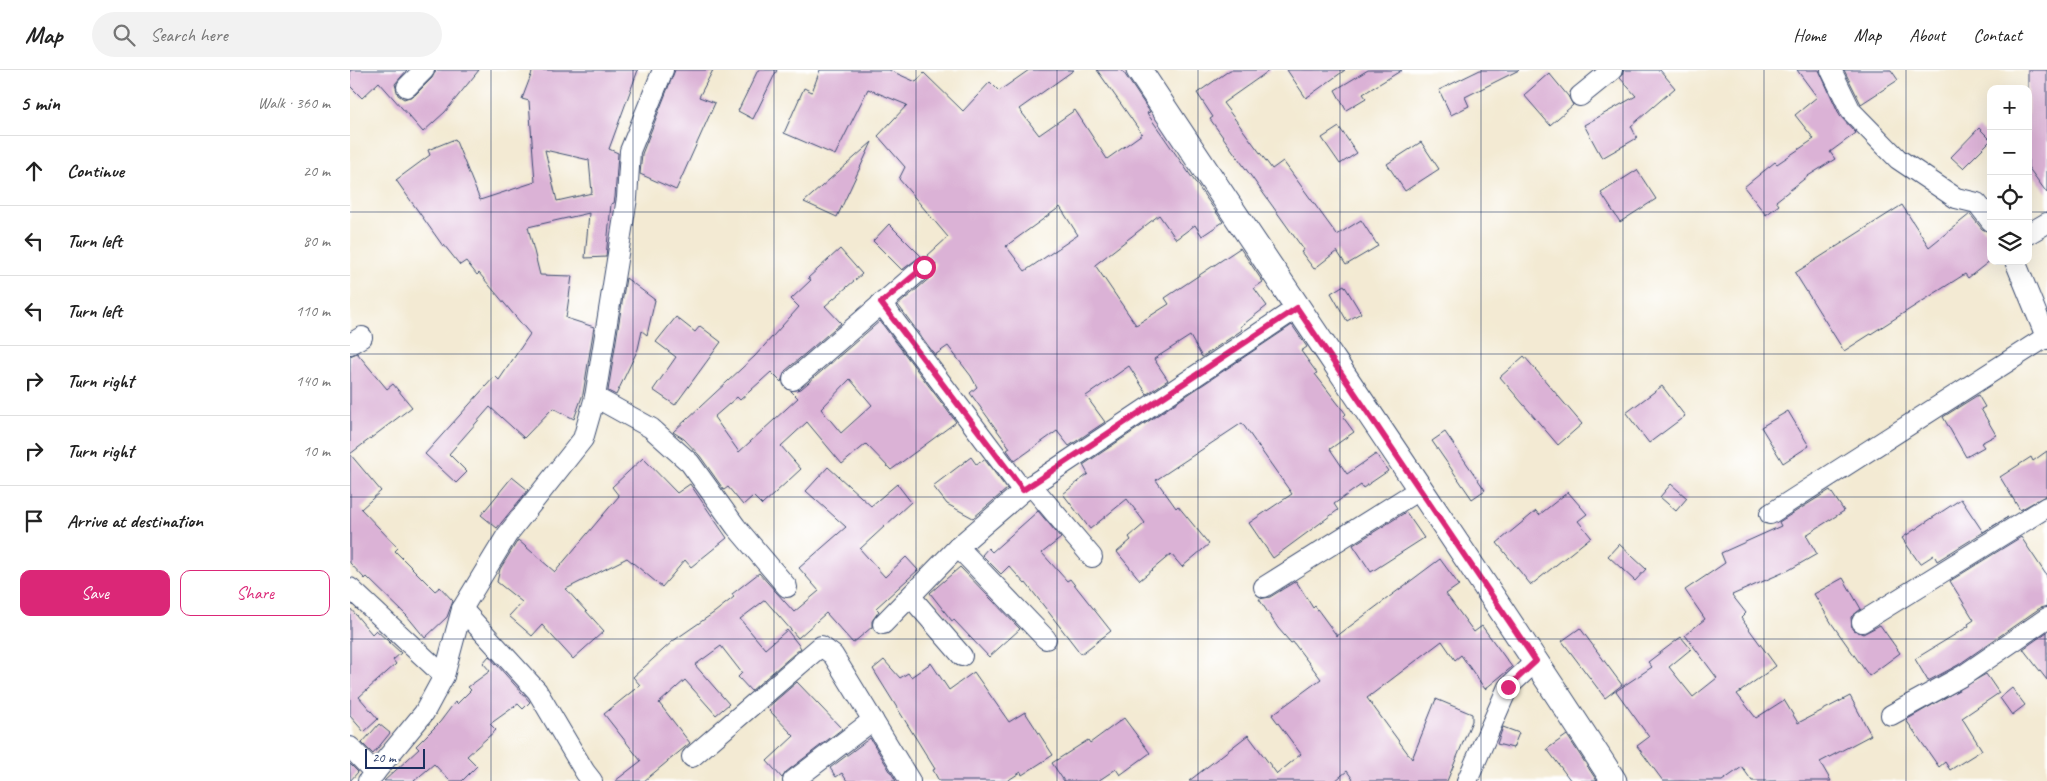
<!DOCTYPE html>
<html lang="en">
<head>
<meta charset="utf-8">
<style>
	:root { --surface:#fff; --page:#f2f2f2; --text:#222; --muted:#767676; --line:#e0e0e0; --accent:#db2777 }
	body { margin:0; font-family:Caveat,sans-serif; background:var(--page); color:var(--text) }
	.controls { position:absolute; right:15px; top:15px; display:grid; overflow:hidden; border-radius:10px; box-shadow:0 5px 20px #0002 }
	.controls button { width:45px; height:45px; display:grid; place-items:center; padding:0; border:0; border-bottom:1px solid var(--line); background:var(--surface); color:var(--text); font:25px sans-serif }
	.scale { position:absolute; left:15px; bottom:12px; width:60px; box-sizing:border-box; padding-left:5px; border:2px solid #1b2f5e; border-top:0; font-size:14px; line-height:18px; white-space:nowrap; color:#1b2f5e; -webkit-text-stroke:4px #fff; paint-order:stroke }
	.stop { position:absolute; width:15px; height:15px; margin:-11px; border:4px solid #db2777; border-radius:50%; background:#fff }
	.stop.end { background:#db2777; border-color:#fff; box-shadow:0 1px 5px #0008 }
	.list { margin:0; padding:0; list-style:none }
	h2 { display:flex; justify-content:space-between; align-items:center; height:65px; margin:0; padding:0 20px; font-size:21px }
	h2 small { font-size:16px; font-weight:400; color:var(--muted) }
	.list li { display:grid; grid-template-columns:32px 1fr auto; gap:15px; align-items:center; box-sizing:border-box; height:70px; padding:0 20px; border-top:1px solid var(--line) }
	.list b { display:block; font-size:19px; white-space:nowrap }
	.list em { font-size:16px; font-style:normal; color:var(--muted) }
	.actions { display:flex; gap:10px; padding:15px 20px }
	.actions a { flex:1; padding:11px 0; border:1px solid var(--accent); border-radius:10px; text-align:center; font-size:18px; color:var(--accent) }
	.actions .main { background:var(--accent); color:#fff }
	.icon { flex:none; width:28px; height:28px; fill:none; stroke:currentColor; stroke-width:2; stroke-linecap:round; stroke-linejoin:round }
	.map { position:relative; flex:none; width:1697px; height:711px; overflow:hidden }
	header { display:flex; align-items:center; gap:30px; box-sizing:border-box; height:70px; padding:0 25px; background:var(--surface); border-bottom:1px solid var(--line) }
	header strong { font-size:24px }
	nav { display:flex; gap:28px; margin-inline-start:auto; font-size:18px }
	.search { width:350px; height:45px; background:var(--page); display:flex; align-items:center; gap:12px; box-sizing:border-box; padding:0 18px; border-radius:28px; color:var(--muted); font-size:19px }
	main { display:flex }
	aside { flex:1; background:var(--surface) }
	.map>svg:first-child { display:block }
</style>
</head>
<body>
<header>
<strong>Map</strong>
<div class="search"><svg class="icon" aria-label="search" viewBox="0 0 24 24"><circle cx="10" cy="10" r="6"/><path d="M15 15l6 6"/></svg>Search here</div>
<nav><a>Home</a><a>Map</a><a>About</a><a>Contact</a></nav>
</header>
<main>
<aside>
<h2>5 min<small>Walk · 360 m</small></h2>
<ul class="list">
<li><svg class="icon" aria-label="ahead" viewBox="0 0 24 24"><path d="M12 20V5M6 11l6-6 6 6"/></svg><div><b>Continue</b></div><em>20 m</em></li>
<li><svg class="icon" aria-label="left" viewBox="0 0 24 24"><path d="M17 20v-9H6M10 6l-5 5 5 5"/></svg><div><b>Turn left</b></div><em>80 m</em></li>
<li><svg class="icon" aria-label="left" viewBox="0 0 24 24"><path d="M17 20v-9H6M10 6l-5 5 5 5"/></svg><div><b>Turn left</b></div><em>110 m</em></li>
<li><svg class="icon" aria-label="right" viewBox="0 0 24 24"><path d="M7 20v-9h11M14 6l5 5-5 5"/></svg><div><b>Turn right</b></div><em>140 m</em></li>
<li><svg class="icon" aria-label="right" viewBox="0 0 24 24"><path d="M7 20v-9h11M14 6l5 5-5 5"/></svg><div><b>Turn right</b></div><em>10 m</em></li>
<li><svg class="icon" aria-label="arrive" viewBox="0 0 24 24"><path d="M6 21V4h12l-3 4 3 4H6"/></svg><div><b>Arrive at destination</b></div></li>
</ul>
<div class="actions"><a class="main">Save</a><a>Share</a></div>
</aside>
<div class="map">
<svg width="1697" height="711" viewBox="0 0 1697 711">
	<rect width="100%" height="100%" fill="#fff"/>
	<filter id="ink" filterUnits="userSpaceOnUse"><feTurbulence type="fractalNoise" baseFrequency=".02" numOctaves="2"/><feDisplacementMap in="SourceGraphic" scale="10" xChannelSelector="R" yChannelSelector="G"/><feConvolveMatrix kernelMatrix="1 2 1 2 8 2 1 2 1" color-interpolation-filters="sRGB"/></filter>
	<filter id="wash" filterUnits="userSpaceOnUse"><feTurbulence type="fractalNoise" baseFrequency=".0096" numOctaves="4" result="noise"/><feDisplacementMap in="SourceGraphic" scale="20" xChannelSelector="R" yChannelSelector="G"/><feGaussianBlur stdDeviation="1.12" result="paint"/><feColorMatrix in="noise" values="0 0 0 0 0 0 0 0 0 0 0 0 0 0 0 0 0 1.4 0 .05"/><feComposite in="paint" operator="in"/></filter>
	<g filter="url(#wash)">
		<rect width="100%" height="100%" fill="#f3ead3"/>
		<g id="blocks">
			<g fill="#dbb2d6" fill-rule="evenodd">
				<polygon points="0,0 57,0 45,14 48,25 54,29 65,25 82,8 86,0 129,0 95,42 73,62 29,12 12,28 0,16"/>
				<path d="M183 0H288L259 79 268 83 265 127 264 133 261 134 256 187 235 188 239 143 178 157 190 205 222 206 216 248 244 257 233 324 224 349 203 338 174 368 140 337 99 384 117 402 106 413 75 384 145 306 149 310 180 264 129 203 127 205 116 191 110 195 94 175 93 176 46 110 80 85 78 80 105 69 130 130 185 112 179 31 172 29ZM195 80 239 90 242 123 207 131Z"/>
				<polygon points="325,0 363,0 349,27 365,33 326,120 290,104 292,84"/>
				<polygon points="408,0 427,0 403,49 388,41"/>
				<path d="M470 0H539L566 12 574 3 613 41 640 12 649 21 679 0H724L669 39 689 65 725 40 757 89 792 64 747 0H772L800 42 797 43 873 152 852 166 845 155 826 169 809 145 745 195 786 255 819 234 815 228 890 178 913 212 904 218 917 236 890 257 892 260 852 287 840 266 804 289 818 310 797 324 779 296 736 326 755 352 719 376 707 361 665 391 657 380 660 378 620 323 627 317 621 306 598 276 585 285 548 235 582 206 586 194 577 186 598 167 549 109 555 97 528 66 557 35 518 19 485 85 434 63 454 18 462 22ZM710 137 728 165 675 201 656 176Z"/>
				<polygon points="880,0 920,0 873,33 922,99 933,91 987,165 1011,150 1028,176 996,195 987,181 964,199 951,182 954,180 860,49 863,47 847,23"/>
				<polygon points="937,0 995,0 956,28"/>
				<polygon points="1018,0 1052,0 1013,24 1016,28 996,40 985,20"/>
				<polygon points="1130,0 1169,0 1115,27 1119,36 1101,45 1089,20"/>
				<polygon points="1274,0 1310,0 1325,18 1281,56 1287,68 1252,88 1234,55 1286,26 1270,8"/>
				<polygon points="1447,0 1469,0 1490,46 1506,63 1480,82 1485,89 1458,106 1426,131 1429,135 1416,145 1394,117 1425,92 1427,94 1464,69 1445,45 1467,27"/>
				<polygon points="1494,0 1541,0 1548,10 1511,34"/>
				<polygon points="1678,0 1697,0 1697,123 1678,97"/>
				<polygon points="1199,3 1218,26 1223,35 1200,55 1174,25"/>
				<polygon points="989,57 1007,83 990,94 972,68"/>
				<polygon points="1629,58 1641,70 1613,98 1601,87"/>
				<polygon points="522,72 487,147 454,132"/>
				<polygon points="1071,72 1089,99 1055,121 1037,94"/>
				<polygon points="1287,100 1306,129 1270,152 1251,123"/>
				<polygon points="1552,135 1579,177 1620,144 1632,159 1641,163 1641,190 1618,208 1615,204 1494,281 1445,203"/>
				<polygon points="539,154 571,186 552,200 523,171"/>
				<path d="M490 179 512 204 475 236 491 253 435 301 431 312 421 302 390 330 387 327 364 347 389 382 448 328 441 321 451 319 530 251 606 352 541 400 516 374 492 394 457 352 431 376 451 399 412 435 403 426 393 435 378 417 374 420 350 386 334 369 323 362 405 286 449 237 441 229 461 210 458 208ZM500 309 522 335 491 363 471 339Z"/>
				<polygon points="276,208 305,230 297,265 292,261 288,279 266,325 258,321"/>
				<polygon points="994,215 1011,243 997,251 981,223"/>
				<polygon points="326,247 345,262 350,256 371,272 325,335 303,320 326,287 306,272"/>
				<polygon points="942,255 957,277 951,281 967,303 965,304 996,344 993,347 1004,362 980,379 997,404 1026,384 1038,401 1013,418 1011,415 984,434 988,440 923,488 899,453 942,424 892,353 806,410 826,438 828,436 859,474 832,497 821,484 790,510 767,482 781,470 779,467 795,453 777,429 740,459 713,424 738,404 733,395"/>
				<polygon points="7,283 37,319 43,314 62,337 0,384 0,286"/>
				<polygon points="1174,286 1232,354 1208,375 1150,307"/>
				<polygon points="1312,316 1335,346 1299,373 1276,343"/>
				<polygon points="1628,325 1635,337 1631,339 1646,365 1631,373 1634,377 1616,387 1593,347"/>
				<polygon points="1438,341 1459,376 1433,393 1411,357"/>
				<polygon points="1095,362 1135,420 1122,429 1082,371"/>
				<polygon points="1697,381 1697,425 1670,440 1650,407 1681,387 1683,391"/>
				<polygon points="0,384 31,421 11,439 48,478 45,481 85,521 90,517 103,531 97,547 75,568 57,546 17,507 15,509 0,493"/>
				<polygon points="621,387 626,394 635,390 657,419 623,448 597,434 583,416"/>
				<polygon points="293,388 327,423 340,414 377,468 341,497 335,490 312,517 277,488 216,519 254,561 223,589 192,555 182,566 159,546 172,532 147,512 150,499 168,470 205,502 269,426 262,417"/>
				<polygon points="478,397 521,436 547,414 561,432 510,479 535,507 556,487 568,500 526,538 529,541 522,551 522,557 503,573 476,543 448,568 415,530 390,549 415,579 437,560 451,578 401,621 388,607 392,603 371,576 345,595 379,634 366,645 335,610 309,633 340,673 294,711 265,711 291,691 254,644 290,615 283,607 323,571 365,542 384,527 382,524 409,503 444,542 469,521 449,498 496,457 456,421"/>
				<polygon points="162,407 178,420 147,458 131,445"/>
				<polygon points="1321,414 1337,428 1326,441 1310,427"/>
				<polygon points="1480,420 1494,441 1456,465 1467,484 1439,500 1382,525 1396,543 1391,548 1426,596 1387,624 1406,648 1434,630 1448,653 1500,626 1521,665 1470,692 1481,711 1402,711 1392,697 1372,711 1313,711 1287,676 1299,667 1266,621 1302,597 1298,592 1331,567 1341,579 1319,597 1343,627 1367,608 1335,565 1355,549 1335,520 1375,493 1371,483 1431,456 1429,452"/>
				<polygon points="1218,422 1237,444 1228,451 1241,467 1181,515 1147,473 1186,441 1189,445"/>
				<polygon points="1611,429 1633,462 1658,447 1587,491 1584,485 1570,494 1552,468"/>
				<polygon points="688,441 711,468 692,483 717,511 720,509 761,561 731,584 676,513 675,514 659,496 651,504 632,485 638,478 642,482"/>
				<polygon points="1056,442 1074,468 1021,502 1003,475"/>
				<polygon points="1671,467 1697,506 1697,536 1690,538 1608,595 1578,611 1565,589 1619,556 1618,554 1624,550 1600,511"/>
				<polygon points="1269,474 1296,499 1285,511 1258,486"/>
				<polygon points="1090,489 1109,515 1096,524 1124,562 1132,556 1162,597 1135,619 1111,585 1105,590 1092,571 1017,628 1062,689 1086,629 1122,644 1122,651 1097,711 1004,711 997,701 985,711 839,711 898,665 927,704 951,684 922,645 971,609 943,572 941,573 928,558 909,529 920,527 946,511 963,538 965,536 987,566"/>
				<polygon points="610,497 670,559 639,587 604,550 602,551 580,523"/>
				<polygon points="1493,508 1511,539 1501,547 1502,559 1513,564 1530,555 1550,583 1519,606 1482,554 1464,524"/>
				<polygon points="0,538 22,564 26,560 51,583 43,590 46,594 9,627 28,649 14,662 0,646"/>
				<polygon points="1230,558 1272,615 1255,628 1212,571"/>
				<polygon points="1697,562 1697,610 1673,579"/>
				<polygon points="139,586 180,632 173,639 168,634 140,654 146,660 117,686 127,696 112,711 100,711 84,694 64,711 34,711 69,679 66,676 90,652 105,632 107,634 121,620 118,617 140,601 133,593"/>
				<polygon points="534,590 550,608 558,603 561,607 581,593 599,620 624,602 659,652 675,642 703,685 672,705 671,702 657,711 589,711 583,700 585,699 523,599"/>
				<polygon points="1636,604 1649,623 1612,648 1632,680 1600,700 1595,692 1589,697 1556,650"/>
				<polygon points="447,612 492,659 436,702 432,708 417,691 444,666 417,638"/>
				<polygon points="1662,618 1675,635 1662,645 1650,628"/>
				<polygon points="774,648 800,683 770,705 766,699 748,711 714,711 702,693 738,670 740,673"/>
				<polygon points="29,654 40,663 23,684 12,673"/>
				<polygon points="1153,657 1169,663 1163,678 1147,674"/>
				<polygon points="1217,665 1247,711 1221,711 1197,679"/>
				<polygon points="520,668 546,711 497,711 492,703 486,707 480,698"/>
				<polygon points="0,694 8,702 0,711"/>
			</g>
		</g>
	</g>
	<g filter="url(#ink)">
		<use href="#blocks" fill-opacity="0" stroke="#3b4b70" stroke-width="1"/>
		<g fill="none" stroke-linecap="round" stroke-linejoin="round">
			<g stroke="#3b4b70" stroke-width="22">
				<g id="minor">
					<polyline points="1481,0 1501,41 1548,89 1606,128 1627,133 1641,151"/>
					<polyline points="57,17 74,0"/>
					<polyline points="1230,26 1262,0"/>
					<polyline points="1678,164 1697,153"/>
					<polyline points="1665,191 1697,269"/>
					<polyline points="531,233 673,421"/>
					<polyline points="0,274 12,267"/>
					<polyline points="443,310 574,197"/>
					<polyline points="245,327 301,358 340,393 386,457 437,517"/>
					<polyline points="681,415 742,487"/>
					<polyline points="1420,444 1696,267"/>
					<polyline points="608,477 696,569"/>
					<polyline points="914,517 1070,419"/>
					<polyline points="0,518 94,606"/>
					<polyline points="561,527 612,586"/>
					<polyline points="112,539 187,621 235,702 242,711"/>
					<polyline points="1512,552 1697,437"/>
					<polyline points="533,554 608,477 673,421 947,238"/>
					<polyline points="1541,645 1614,605 1697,548"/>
					<polyline points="0,677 25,703"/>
					<polyline points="342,687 471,576 483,585 560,711"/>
					<polyline points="18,711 74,643 94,606 112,539 157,465 233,369 245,327 277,128 280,81 313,0"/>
					<polyline points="443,711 523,650"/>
					<polyline points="1117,711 1158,617 1186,591"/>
				</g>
			</g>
			<g stroke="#3b4b70" stroke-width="27">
				<path id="major" d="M789 0C946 238 1109 472 1264 711"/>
			</g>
			<use href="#minor" stroke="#fff" stroke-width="20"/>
			<use href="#major" stroke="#fff" stroke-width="25"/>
		</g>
	</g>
	<g fill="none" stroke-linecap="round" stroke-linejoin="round" filter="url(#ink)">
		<polyline stroke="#db2777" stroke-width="6" points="574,197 531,233 673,420 947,238 1186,591 1158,617"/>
	</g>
	<path fill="none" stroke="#1b2f5e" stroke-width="1" stroke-opacity="0.55" d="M141 0V711M283 0V711M424 0V711M566 0V711M707 0V711M848 0V711M990 0V711M1131 0V711M1273 0V711M1414 0V711M1556 0V711M0 142H1641M1678 142H1697M0 284H1697M0 427H1697M0 569H1697"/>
</svg>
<div class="controls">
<button>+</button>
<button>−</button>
<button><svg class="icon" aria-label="locate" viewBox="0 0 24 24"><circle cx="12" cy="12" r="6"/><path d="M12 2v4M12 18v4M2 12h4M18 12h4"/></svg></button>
<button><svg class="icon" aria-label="layers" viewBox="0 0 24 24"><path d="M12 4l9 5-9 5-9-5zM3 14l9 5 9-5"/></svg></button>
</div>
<div class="scale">20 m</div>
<div class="stop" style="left:574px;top:197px"></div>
<div class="stop end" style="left:1158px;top:617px"></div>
</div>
</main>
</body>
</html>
